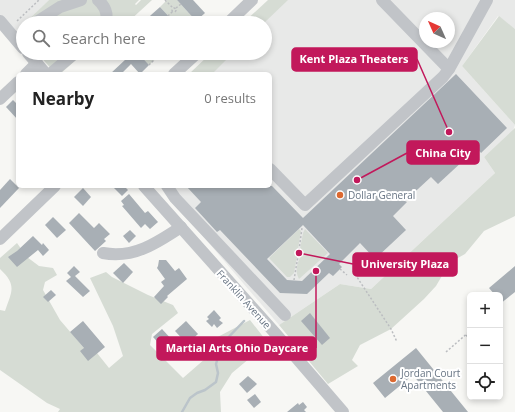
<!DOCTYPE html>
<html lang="en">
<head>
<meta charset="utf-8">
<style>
	:root { --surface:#fff; --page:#f2f2f2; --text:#222; --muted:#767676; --line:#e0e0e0 }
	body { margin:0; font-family:"Open Sans",sans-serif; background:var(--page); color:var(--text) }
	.controls { position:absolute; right:12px; bottom:12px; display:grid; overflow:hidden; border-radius:6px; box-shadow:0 2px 6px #0003 }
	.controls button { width:36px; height:36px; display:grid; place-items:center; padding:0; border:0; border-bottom:1px solid var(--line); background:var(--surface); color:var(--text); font:20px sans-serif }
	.compass { position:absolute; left:419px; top:12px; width:36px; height:36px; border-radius:50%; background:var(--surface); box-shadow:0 2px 6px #0003; rotate:315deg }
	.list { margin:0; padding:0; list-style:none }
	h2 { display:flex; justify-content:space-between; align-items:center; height:52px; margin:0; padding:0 16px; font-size:17px }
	h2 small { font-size:13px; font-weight:400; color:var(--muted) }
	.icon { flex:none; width:22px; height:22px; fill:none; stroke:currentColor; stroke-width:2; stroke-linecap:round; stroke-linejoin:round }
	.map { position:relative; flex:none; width:515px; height:412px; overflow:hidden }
	.search { position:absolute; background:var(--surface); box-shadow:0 2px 6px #0003; left:16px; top:16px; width:256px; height:44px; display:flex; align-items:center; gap:10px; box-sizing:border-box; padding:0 14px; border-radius:22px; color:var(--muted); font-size:15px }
	.panel { position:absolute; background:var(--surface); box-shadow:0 2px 6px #0003; left:16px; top:72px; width:256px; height:116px; border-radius:6px }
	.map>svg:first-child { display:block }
</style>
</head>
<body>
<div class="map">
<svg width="515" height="412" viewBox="0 0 515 412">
	<rect width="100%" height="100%" fill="#f7f7f4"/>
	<g fill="#e8e9e8" fill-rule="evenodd">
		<polygon points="0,0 49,0 25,23 23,23 23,25 12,35 0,21"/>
		<path d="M272 0H515V29L498 16 462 66 515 125 513 131 484 157 495 173 371 289 340 284 279 325 160 186H270V74H195L216 53H265V23H248ZM425 18H449V42H425Z"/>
	</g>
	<g fill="#d6dcd4">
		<polygon points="49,0 139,0 135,4 136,5 141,0 152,0 127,23 25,23"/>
		<polygon points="167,0 177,0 196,21 194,23 175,23 160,7"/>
		<polygon points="268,0 288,0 264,23 243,23"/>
		<polygon points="499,16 515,29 515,125 462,66"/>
		<polygon points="37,53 84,53 60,74 56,74"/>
		<polygon points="138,53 159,53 161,54 149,65"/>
		<polygon points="211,53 233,53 212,74 189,74"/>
		<polygon points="515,128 515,216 484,231 465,254 456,259 443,274 436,286 424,299 391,329 360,345 352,360 358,366 328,384 279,325 340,284 371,289 495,173 484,157"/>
		<polygon points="299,229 301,231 298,249 295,251 294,253 297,257 294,273 290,277 287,277 269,258"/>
		<path d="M305 229 328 253 299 279C294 270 298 260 303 253L300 249 303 233Z"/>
		<path d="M17 243 27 257 39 266 53 268 57 275 45 282 43 290 60 320 84 348 97 353 109 368 123 356 113 326 90 278 106 272 112 277 148 295 173 305 178 313 152 334 150 345 183 378 214 351 210 341 250 320 268 343 232 373 220 392 221 412H58L60 409 47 403 0 370V310L5 311C12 291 17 285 0 269V258Z"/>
	</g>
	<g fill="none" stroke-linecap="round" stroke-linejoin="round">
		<polyline stroke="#bbc4ca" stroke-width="2.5" points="182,412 190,398 197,393 205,390 216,382 218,373 216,364 222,344 244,321"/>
	</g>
	<g fill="#a8afb5" fill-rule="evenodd">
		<polygon points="177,0 193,0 205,13 196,21"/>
		<polygon points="160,7 175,23 143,23 151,15"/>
		<polygon points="121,53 138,53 149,65 140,74 131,64 121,74 110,74 126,59"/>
		<path d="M456 74 507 128 481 153 477 148 438 184 431 177 405 201 407 202 393 216 406 230 375 259 360 243 339 264 342 267 333 276 329 273 307 294 280 293 220 230 217 232 195 208 201 202 186 186H272L303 218ZM303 225 330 254 302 281 287 280 267 259Z"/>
		<polygon points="13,100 18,105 18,120 6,107"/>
		<polygon points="10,179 19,188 0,208 0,190"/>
		<polygon points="112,186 124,186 128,190 122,196"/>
		<polygon points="83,188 91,197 83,206 74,197"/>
		<polygon points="129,194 145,213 148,211 158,222 150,229 145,224 141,228 122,206 124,205 121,201"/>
		<polygon points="79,213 94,228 99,223 110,234 104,239 106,241 95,251 69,223"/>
		<polygon points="53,217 66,230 57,238 45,225"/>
		<polygon points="130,230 136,236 129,243 123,236"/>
		<polygon points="33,236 42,245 43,243 49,250 43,256 38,250 17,267 8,257 17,251"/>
		<polygon points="159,260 166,260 175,271 179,268 187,279 167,296 168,297 161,304 154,297 164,286 161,282 165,279 157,268 158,266"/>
		<polygon points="124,263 133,272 123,283 113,273"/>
		<polygon points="74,266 80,272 75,276 90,291 83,297 66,281 71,277 67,273"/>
		<polygon points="515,266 515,292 500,304 500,295 495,295 489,288"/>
		<polygon points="51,290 56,295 48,302 43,297"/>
		<polygon points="214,310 221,318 219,320 223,323 217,328 214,324 212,327 206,321 209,319 207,317"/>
		<polygon points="310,313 330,338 322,345 301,321"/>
		<polygon points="83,321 105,347 88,361 80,351 84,348 70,332"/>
		<polygon points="186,321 198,334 187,344 175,331"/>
		<polygon points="162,329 173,341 165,350 153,337"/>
		<polygon points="416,348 468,412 443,412 413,375 385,398 373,383"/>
		<polygon points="248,376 257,384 247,393 239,384"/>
		<polygon points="255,394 261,402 254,408 247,400"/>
		<polygon points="303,402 307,407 304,410 306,412 287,412 298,403 299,405"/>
	</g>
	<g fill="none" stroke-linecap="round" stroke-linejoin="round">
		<g stroke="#bbbdc0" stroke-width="1.5" stroke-dasharray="2 2" stroke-linecap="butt">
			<polyline points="165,0 173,8"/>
			<circle cx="174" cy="10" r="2"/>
			<polyline points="176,8 181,4"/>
			<polyline points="168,16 173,11"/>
			<polyline points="17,21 39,0"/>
			<polyline points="193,23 196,20"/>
			<polyline points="49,58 55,53"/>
			<polyline points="149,65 160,54"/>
			<circle cx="299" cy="253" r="3"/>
			<polyline points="299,250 302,228"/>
			<polyline points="340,269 347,275"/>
			<polyline points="353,271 391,329 397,342"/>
			<polyline points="294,280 298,256"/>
			<polyline points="466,335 470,339"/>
			<polyline points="446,352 470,331"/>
		</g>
		<g stroke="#c1c4c8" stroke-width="12">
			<path d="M98 0C105 6 108 14 106 23"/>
			<polyline points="382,0 449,69"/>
			<polyline points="0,21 23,48"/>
			<polyline points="35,23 60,7 81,0"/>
			<polyline points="228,23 252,0"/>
			<polyline points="28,53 46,74"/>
			<polyline points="26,74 37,63"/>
			<polyline points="50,74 75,53"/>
			<polyline points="174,74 197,53"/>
			<polyline points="0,99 18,82"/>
			<polyline points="270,169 305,205 443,77 449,69 487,0"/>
			<polyline points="144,186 275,333 343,412"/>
			<polyline points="167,186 175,198 285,315"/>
			<polyline points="0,239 55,186"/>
			<path d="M103 253C133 259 157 243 181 227"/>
		</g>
	</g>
	<g fill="#dc6930" stroke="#fff" stroke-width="1.5">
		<circle cx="340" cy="195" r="4"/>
		<circle cx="393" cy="379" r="4"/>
	</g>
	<g text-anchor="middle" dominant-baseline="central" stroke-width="4" stroke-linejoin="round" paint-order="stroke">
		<g font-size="10" fill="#687584" stroke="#fff" text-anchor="start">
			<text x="348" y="195">Dollar General</text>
			<text x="401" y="373">Jordan Court<tspan x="401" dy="12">Apartments</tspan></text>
		</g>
		<g font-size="10" fill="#687584" stroke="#fff">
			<text transform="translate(244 299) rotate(48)">Franklin Avenue</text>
		</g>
	</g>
	<path fill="none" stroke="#c2185b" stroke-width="1.5" d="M449 132L417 59M357 180L407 153M299 253L353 264M316 271L316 348"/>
	<g fill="#c2185b" stroke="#fff" stroke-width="1.5">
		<circle cx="449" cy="132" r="4"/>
		<circle cx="357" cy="180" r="4"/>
		<circle cx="299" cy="253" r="4"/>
		<circle cx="316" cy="271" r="4"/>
	</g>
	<g fill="#c2185b" stroke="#c2185b" stroke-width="1.5">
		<rect x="292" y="48" width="125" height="23" rx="4"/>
		<rect x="407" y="141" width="72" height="23" rx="4"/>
		<rect x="353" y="253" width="104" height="23" rx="4"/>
		<rect x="157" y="337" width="159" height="23" rx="4"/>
	</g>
	<g font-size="11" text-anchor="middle" font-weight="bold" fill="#fff">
		<text x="354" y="63">Kent Plaza Theaters</text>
		<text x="443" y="157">China City</text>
		<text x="405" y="268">University Plaza</text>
		<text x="237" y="352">Martial Arts Ohio Daycare</text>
	</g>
</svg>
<div class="controls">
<button>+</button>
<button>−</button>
<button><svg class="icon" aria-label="locate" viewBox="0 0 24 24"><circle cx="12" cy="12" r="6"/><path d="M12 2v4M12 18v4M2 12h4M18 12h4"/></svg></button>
</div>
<svg class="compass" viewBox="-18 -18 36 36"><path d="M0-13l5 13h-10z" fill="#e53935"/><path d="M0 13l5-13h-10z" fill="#767676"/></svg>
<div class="search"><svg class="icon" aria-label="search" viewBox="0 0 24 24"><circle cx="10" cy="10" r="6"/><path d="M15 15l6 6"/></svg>Search here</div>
<section class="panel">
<h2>Nearby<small>0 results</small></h2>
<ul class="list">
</ul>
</section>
</div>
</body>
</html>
